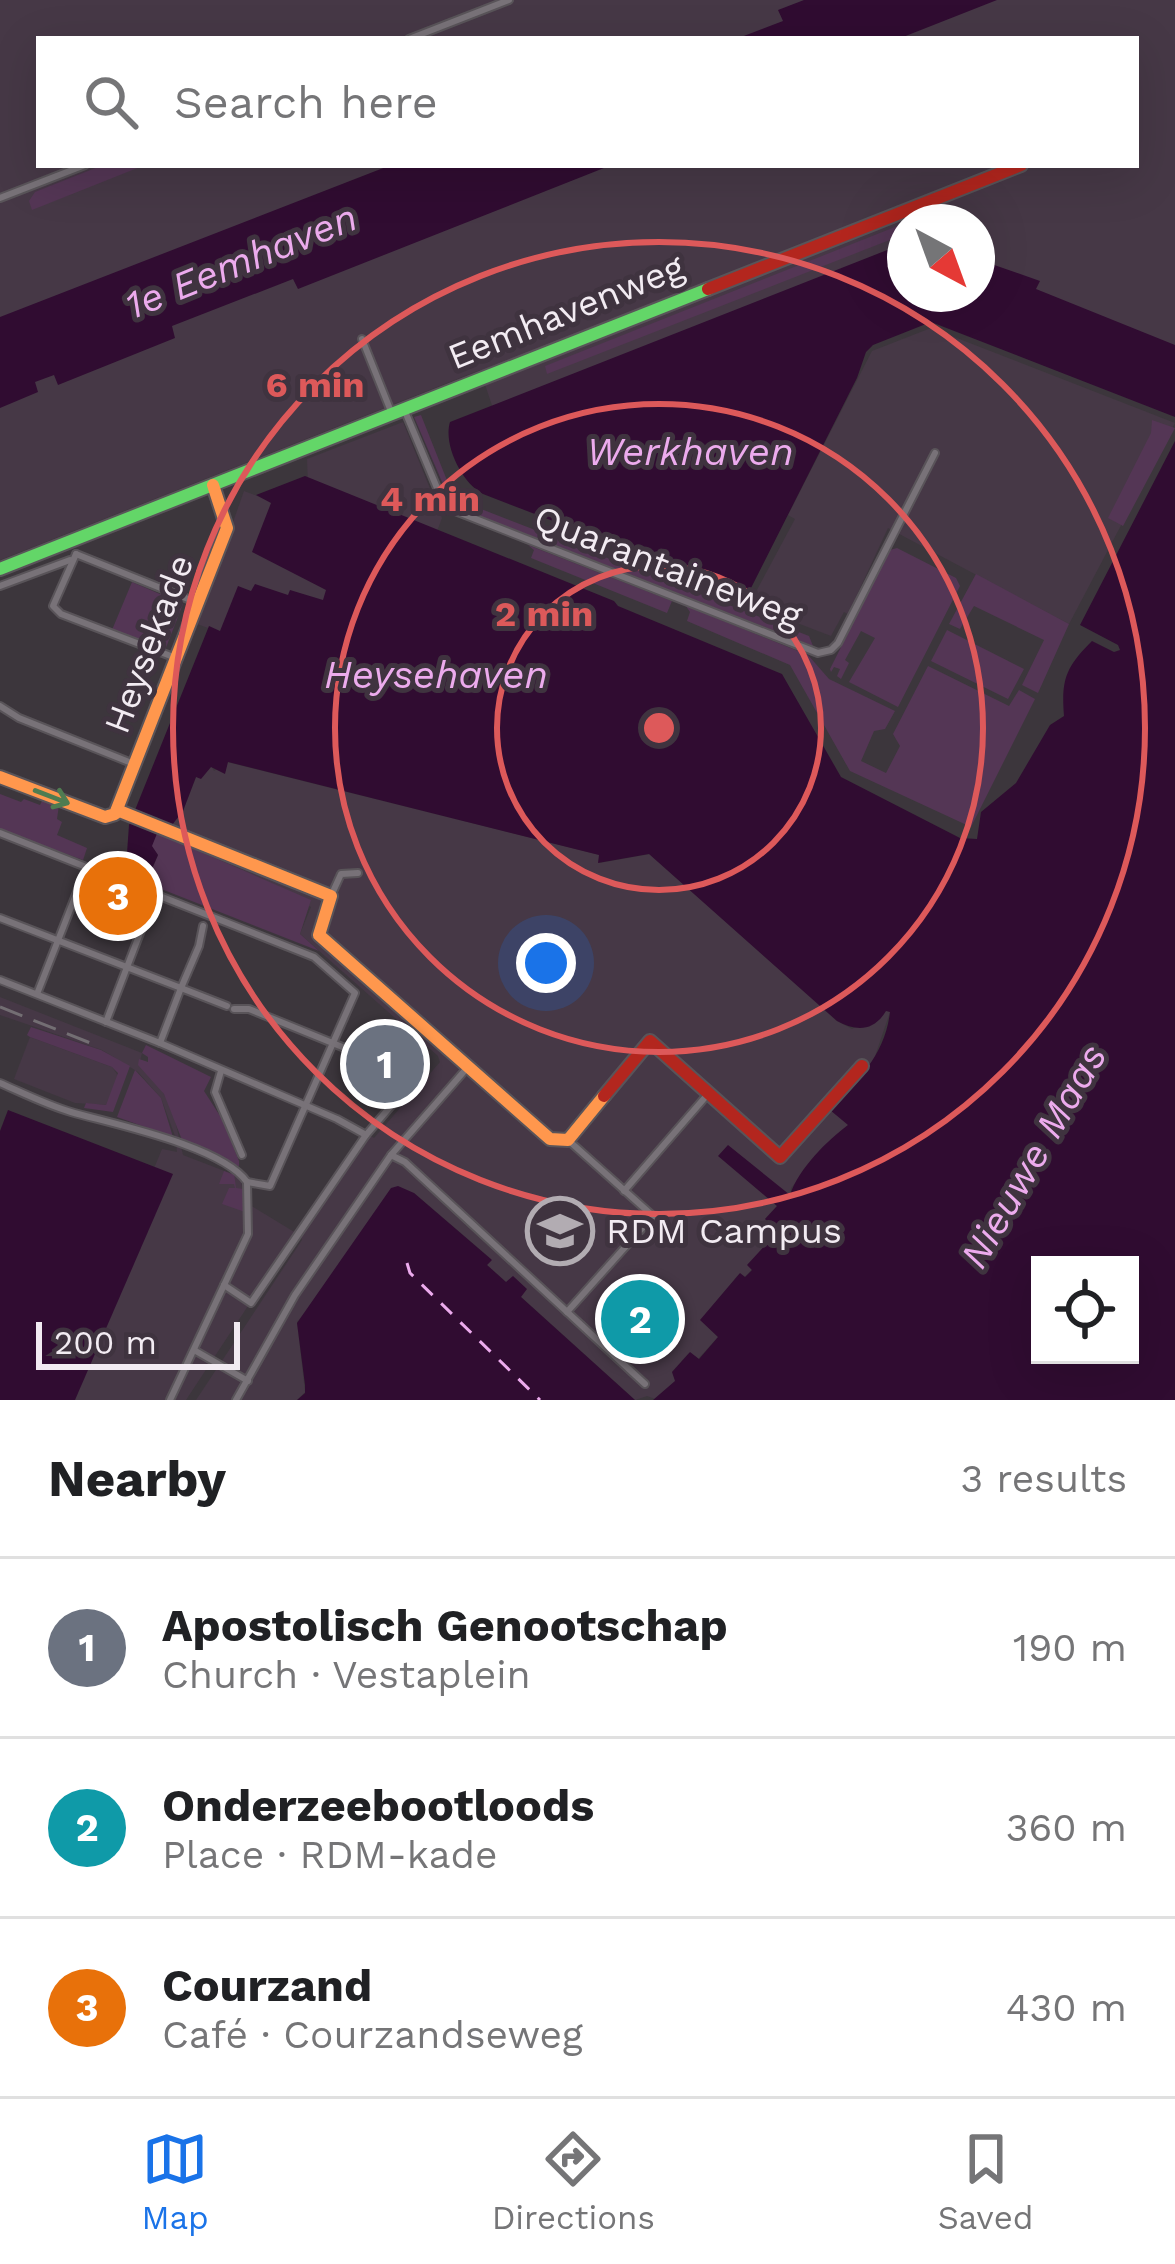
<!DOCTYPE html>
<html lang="en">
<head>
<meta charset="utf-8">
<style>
	:root { --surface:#fff; --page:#f2f2f2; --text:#202124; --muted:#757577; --line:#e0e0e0; --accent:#1a73e8 }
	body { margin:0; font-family:"Work Sans",sans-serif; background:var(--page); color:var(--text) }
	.controls { position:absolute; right:36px; bottom:36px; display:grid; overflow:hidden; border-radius:0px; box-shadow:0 12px 48px #0002 }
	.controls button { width:108px; height:108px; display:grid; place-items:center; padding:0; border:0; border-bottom:3px solid var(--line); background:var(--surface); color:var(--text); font:60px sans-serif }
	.compass { position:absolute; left:887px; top:204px; width:108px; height:108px; border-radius:50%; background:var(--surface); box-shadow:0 12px 48px #0002; rotate:139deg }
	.scale { position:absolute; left:36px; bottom:30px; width:204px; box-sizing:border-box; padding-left:12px; border:6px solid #f2ebf2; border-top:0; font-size:33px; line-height:42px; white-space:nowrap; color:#f2ebf2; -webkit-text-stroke:9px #3f333f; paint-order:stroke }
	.you { position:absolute; left:546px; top:963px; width:42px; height:42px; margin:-30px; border:9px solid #fff; border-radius:50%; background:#1a73e8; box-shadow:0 0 0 18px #1a73e833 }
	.badge { display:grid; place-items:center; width:78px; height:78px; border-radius:50%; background:var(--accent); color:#fff; font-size:39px; font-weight:700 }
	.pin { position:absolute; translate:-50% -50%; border:6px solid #fff; box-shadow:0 3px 12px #0006 }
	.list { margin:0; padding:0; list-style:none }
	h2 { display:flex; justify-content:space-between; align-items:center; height:156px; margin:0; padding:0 48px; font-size:51px }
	h2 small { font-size:39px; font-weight:400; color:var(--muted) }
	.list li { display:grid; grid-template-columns:78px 1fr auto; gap:36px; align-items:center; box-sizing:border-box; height:180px; padding:0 48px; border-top:3px solid var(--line) }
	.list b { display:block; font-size:45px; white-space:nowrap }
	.list p { margin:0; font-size:39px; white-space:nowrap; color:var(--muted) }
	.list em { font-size:39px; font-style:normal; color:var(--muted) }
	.icon { flex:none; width:66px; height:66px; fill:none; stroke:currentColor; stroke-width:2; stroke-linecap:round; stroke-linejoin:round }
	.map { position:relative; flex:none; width:1175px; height:1400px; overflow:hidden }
	.search { position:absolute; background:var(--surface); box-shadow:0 12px 48px #0002; left:36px; right:36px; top:36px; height:132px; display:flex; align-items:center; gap:30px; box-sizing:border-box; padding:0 42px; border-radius:0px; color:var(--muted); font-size:45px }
	.sheet { height:696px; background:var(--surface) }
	nav { display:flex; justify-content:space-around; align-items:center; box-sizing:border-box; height:168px; border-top:3px solid var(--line); background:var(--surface); font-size:33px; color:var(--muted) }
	nav a { display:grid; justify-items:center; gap:6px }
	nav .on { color:var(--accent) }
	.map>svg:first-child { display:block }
</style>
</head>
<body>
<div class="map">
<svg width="1175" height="1400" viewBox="0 0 1175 1400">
	<rect width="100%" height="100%" fill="#3c363c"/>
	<g fill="#463846" fill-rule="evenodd">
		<path d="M0 0H1175V373L977 288V222H905V267L497 420 480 370 0 560ZM39 39H1136V165H39Z"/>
		<polygon points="931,328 1175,423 1069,624 888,528 848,614 844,612 831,636 753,606 750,603 795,519 788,515 872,351"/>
		<polygon points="403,422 442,518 436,534 308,485 307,459"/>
		<polygon points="244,491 276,503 336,579 318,622 222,633 197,624"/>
		<polygon points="227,762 600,855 599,863 650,854 837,1021 852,1029 886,1010 890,1012 872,1065 831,1110 849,1124 791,1188 790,1195 719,1155 777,1206 765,1219 782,1235 748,1265 752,1269 745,1277 739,1274 701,1320 718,1337 698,1359 689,1353 672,1372 676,1381 658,1400 647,1396 635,1400 520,1296 512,1277 507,1283 487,1265 491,1259 414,1193 297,1322 305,1392 297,1400 196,1400 302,1240 300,1234 369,1135 374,1138 440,1062 438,1056 300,934 311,907 194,852 195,847 155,837 162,821 183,811 196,777 211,766 214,771"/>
		<polygon points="0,997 142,1053 139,1065 157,1083 172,1107 183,1155 240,1177 245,1202 296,1233 186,1400 58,1400 162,1149 177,1152 175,1136 161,1098 138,1072 102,1050 0,1015"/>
		<polygon points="30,1037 112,1067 119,1077 106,1105 75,1103 14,1079"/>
	</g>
	<g fill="#543655">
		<polygon points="103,165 145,165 32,210 29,201 35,192"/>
		<polygon points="905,223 905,234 547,374 545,366"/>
		<polygon points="421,415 452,493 463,502 809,636 813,646 452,505 414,417"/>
		<polygon points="1152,420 1175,428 1123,526 1108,518 1151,433"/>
		<polygon points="528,545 672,601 667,613 531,558 534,550"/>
		<polygon points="897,548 956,578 960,586 898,707 849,682 875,638 861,631 845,660 849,663 841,679 837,676 840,669 834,667 831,672 830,669 890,550"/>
		<polygon points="976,574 1069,624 1038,693 1022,685 1044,640 974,606 960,629 949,624"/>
		<polygon points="132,582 183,604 165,650 112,630"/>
		<polygon points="686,606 808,655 829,679 895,711 885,729 874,731 861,761 886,773 900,746 893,734 928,666 1009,706 1019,690 1035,699 971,827 850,771 790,665 687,621 690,612"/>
		<polygon points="947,630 1024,669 1008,699 931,661"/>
		<polygon points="0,794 21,802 24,799 40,805 43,799 59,805 57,819 62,822 57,835 87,848 83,860 0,830"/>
		<polygon points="157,833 311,900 300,934 319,951 146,883 158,855 151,846"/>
		<polygon points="31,1027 101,1050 130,1066 113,1112 84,1108 86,1103 106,1105 118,1073 112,1067 30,1037 27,1035"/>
		<polygon points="146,1045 211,1077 204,1091 222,1119 239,1161 239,1166 233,1165 236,1188 243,1189 245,1212 222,1204 229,1188 235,1188 234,1184 219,1184 224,1171 232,1174 229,1162 182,1140 164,1094 138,1065 139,1059 148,1062 148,1057 142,1053"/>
		<polygon points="135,1070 161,1098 173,1137 117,1117"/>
	</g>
	<g fill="#300c31" fill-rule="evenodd">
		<polygon points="804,0 997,0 898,39 736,39 783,21 778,10"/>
		<polygon points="391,165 609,166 298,289 293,279 172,326 175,338 58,385 54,375 35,382 38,392 0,408 0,317"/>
		<path d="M905 243V294H977V259L1040 281 1036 289 1175 345V417L931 322 873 345 866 352 857 378 750 590 742 594 483 494C462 483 443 445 450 422Z"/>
		<path d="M1175 441V1400H653L675 1381 672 1372 690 1352 699 1359 718 1337 700 1320 740 1273 745 1277 752 1270 747 1265 770 1240 774 1244 782 1235 765 1219 777 1206 718 1156 728 1145 790 1195C799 1168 828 1140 848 1125L830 1110C858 1080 885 1055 890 1012L886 1011C874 1031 857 1032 837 1021L649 854 598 863 599 855 228 762 225 774 211 767 201 779 196 777 183 811 172 825 162 821 152 846 158 855 151 871 140 867 127 853 129 825 209 626 220 631 238 586 251 591 255 584 288 595 290 590 323 600 326 590 252 552 271 503 256 495 305 476 614 601 618 606 782 674 841 777 960 838 977 839 981 812 1016 783 1050 725 1064 716C1061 679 1066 667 1092 641L1114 652 1120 650 1118 645 1080 625ZM1040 1265H1130V1355H1040Z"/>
		<polygon points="8,1110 173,1174 75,1400 0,1400 0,1131"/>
		<polygon points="398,1186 414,1193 492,1260 487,1265 506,1282 513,1276 527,1289 521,1297 635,1400 297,1400 305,1393 305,1385 297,1323 391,1188"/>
	</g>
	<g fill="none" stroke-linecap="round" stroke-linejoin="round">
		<polyline stroke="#ecabed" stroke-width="3" stroke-dasharray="15 12" stroke-linecap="butt" points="407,1263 410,1273 540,1400"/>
		<g stroke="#595459" stroke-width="10">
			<g id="street">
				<polyline points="409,39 509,0"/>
				<polyline points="0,198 85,165"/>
				<polyline points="362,339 392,414"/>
				<polyline points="404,409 445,507 818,653 831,650 838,643 935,453"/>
				<polyline points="76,554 53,606 61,614 176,658"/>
				<polyline points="76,554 198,603"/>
				<polyline points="0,586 70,560"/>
				<polyline points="0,706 19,718 134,764"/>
				<polyline points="0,833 314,957 355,993 270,1186 247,1182"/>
				<polyline points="331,896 341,874 358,873"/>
				<polyline points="0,918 181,988 160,1043"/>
				<polyline points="203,926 199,946 181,988 227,1006"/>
				<polyline points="0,980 160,1043 337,1119 366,1135"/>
				<polyline points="37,994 86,869"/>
				<polyline points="106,1022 155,894"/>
				<polyline points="221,1071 215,1092 242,1155"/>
				<path d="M0 1083C23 1093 47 1105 71 1112 113 1124 222 1146 247 1182"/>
				<polyline points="391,1155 405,1162 645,1384"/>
				<polyline points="624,1191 708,1094"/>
				<path d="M224 1285 251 1303 366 1135 415 1078C406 1059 383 1054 362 1055L249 1009H234"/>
				<polyline points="567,1312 653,1216 568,1140"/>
				<polyline points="194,1350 248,1381"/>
				<polyline points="170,1400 248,1234 247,1182"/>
				<polyline points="236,1400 295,1295 391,1155 467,1068"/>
			</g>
		</g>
		<g stroke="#595459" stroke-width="16">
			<polyline id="fast" points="0,569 708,289"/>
		</g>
		<g stroke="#595459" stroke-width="16">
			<g id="slow">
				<polyline points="0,777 105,817 115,814 227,528 213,485"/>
				<polyline points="117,810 331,896 319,935 550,1139 568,1140 604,1096"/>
			</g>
		</g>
		<g stroke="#595459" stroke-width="16">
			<g id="jam">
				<polyline points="708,289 1021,165"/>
				<polyline points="604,1096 650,1041 780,1157 862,1066"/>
			</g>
		</g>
		<use href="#street" stroke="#787278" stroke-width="6"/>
		<use href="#fast" stroke="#63d668" stroke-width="12"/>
		<use href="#slow" stroke="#ff974d" stroke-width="12"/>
		<use href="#jam" stroke="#b3261e" stroke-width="12"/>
		<polyline stroke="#736e73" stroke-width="3" stroke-dasharray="24 12" stroke-linecap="butt" points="0,1007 98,1046"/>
	</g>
	<defs><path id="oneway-shaft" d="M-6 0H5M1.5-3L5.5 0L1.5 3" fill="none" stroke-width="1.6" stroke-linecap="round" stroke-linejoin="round" transform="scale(3)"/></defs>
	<use stroke="#4f7c51" href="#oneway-shaft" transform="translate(52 797) rotate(21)"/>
	<g fill="none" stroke="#dd595a" stroke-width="6">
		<circle cx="659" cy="728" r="162"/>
		<circle cx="659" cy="728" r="324"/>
		<circle cx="659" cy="728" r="486"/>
	</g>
	<defs>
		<g id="university-ring" transform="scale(3.45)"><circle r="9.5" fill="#3f333f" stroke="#b2acb2" stroke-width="1.5"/><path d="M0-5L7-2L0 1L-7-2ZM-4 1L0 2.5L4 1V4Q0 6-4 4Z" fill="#b2acb2"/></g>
	</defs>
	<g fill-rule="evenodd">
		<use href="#university-ring" x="560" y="1231"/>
	</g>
	<g text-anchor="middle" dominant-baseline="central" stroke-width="10" stroke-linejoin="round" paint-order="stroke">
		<g font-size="36" fill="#f2ebf2" stroke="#3f333f">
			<text transform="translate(566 312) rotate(-22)">Eemhavenweg</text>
			<text transform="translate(668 567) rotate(21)">Quarantaineweg</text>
			<text transform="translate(149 644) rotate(-69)">Heysekade</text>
		</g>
		<g font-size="36" fill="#f2ebf2" stroke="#3f333f" text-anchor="start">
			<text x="606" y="1231">RDM Campus</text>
		</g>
		<g font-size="39" font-style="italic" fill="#ecabed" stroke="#3f333f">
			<text transform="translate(241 261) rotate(-22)">1e Eemhaven</text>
			<text x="690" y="451">Werkhaven</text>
			<text x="436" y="674">Heysehaven</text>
			<text transform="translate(1033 1156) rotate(-60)">Nieuwe Maas</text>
		</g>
	</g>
	<circle cx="659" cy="728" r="18" fill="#dd595a" stroke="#3f333f" stroke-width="6"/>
	<g font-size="36" text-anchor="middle" font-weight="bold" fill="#dd595a" stroke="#3f333f" stroke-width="10" stroke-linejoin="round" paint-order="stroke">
		<text x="315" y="397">6 min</text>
		<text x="430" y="511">4 min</text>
		<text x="544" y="626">2 min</text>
	</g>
</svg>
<div class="controls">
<button><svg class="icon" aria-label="locate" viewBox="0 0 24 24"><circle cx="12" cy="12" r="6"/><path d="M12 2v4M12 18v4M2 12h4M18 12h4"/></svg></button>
</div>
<svg class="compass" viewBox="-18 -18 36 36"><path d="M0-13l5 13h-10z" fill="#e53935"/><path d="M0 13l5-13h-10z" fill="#757577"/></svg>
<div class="scale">200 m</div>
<div class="you"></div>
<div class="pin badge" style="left:385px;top:1064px;background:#6b7280">1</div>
<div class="pin badge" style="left:640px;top:1319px;background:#0f9aa8">2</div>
<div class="pin badge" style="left:118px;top:896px;background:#e8710a">3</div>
<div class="search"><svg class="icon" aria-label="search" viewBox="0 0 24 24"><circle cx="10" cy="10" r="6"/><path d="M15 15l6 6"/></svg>Search here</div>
</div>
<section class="sheet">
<h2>Nearby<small>3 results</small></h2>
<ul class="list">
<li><span class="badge" style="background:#6b7280">1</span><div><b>Apostolisch Genootschap</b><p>Church · Vestaplein</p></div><em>190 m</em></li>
<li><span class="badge" style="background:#0f9aa8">2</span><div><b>Onderzeebootloods</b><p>Place · RDM-kade</p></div><em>360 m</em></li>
<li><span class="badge" style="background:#e8710a">3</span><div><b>Courzand</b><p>Café · Courzandseweg</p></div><em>430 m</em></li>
</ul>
</section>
<nav>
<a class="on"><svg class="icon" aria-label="map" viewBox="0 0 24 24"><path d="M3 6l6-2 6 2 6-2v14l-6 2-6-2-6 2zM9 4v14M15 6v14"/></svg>Map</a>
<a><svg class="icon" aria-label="directions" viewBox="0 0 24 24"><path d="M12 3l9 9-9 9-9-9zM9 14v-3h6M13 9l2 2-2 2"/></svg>Directions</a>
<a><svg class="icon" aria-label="saved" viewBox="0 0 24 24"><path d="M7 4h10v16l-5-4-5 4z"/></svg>Saved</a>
</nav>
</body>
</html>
